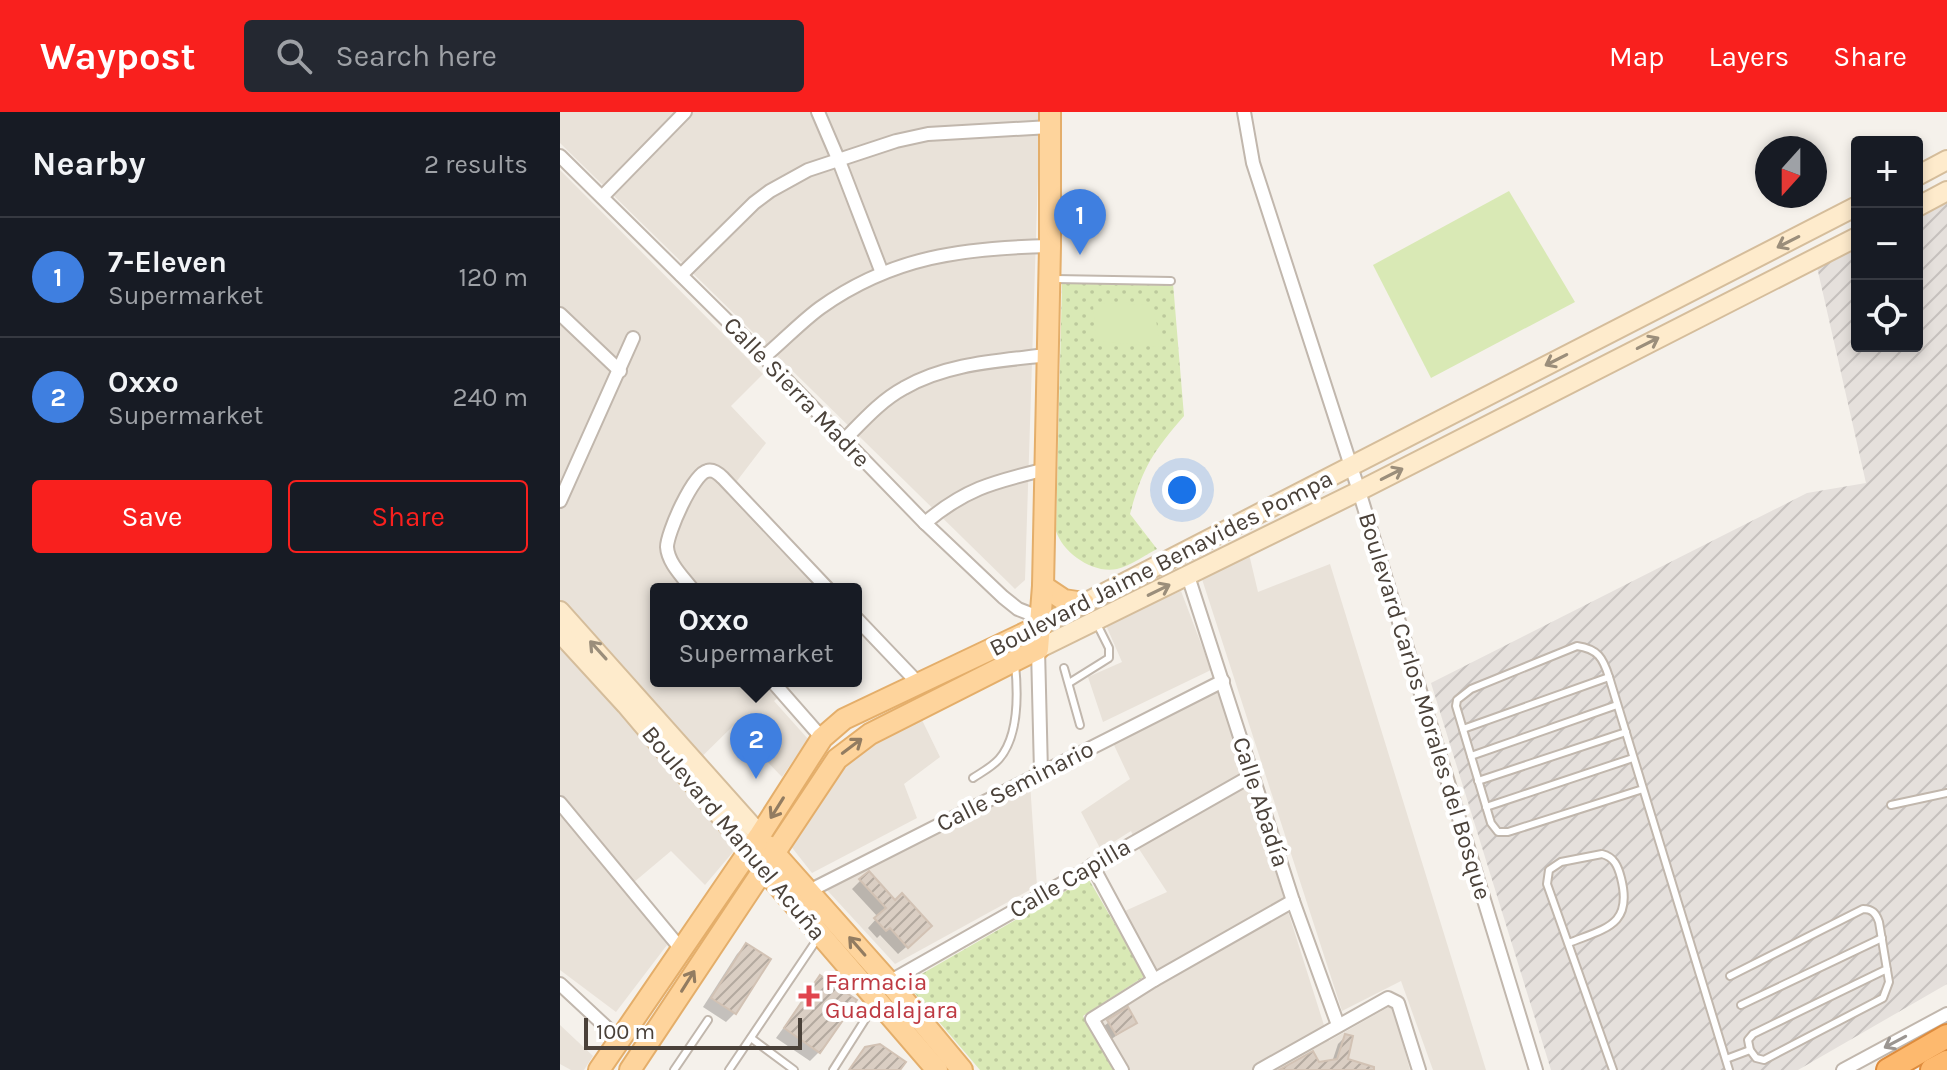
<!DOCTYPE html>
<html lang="en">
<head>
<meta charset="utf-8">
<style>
	:root { --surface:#171b24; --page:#242831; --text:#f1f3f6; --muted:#9ea1a6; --line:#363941; --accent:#f9201e }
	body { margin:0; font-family:Karla,sans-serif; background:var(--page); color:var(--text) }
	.controls { position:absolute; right:24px; top:24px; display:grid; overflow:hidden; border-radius:8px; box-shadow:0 4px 12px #0003 }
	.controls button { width:72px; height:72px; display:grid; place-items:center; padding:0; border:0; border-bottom:2px solid var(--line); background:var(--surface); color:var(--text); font:40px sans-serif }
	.compass { position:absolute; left:1195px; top:24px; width:72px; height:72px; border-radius:50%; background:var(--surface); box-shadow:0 4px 12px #0003; rotate:201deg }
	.scale { position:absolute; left:24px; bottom:20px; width:218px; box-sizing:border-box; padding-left:8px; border:4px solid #4a4139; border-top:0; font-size:22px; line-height:28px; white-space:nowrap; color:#4a4139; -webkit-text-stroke:6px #fff; paint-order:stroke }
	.you { position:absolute; left:622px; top:378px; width:28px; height:28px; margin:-20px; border:6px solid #fff; border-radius:50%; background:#1a73e8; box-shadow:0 0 0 12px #1a73e833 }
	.badge { display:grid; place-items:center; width:52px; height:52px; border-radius:50%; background:var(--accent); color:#fff; font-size:26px; font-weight:700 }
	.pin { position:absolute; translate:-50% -66px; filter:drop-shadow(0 2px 4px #0008) }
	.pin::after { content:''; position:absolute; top:42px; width:28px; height:24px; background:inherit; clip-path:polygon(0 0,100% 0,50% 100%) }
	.popup { position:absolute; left:90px; top:471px; width:212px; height:104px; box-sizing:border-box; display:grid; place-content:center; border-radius:8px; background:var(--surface); filter:drop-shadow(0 2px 6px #0005); font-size:26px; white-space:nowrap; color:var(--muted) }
	.popup b { font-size:30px; color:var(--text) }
	.popup::after { content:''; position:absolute; left:50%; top:100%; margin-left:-16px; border:16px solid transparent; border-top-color:var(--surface) }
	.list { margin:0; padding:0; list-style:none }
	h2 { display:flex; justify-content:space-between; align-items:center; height:104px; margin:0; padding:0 32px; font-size:34px }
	h2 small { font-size:26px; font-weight:400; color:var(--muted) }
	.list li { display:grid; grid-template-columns:52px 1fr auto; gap:24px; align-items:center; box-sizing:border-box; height:120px; padding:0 32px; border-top:2px solid var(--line) }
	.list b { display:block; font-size:30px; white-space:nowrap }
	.list p { margin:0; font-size:26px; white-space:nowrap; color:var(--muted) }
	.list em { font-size:26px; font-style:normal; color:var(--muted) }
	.actions { display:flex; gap:16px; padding:24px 32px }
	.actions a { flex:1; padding:18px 0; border:2px solid var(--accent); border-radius:8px; text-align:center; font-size:28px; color:var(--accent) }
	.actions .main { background:var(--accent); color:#fff }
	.icon { flex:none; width:44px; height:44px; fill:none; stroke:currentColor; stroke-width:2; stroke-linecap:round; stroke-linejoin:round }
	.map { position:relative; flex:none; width:1387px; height:958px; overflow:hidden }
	header { display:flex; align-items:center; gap:48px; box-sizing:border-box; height:112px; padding:0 40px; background:var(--accent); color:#fff }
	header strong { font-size:38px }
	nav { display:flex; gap:44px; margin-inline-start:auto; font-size:28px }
	.search { width:560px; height:72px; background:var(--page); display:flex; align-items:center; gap:20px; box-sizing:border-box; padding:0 28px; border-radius:8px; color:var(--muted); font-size:30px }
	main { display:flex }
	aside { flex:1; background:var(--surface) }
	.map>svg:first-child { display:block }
</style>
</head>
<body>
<header>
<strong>Waypost</strong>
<div class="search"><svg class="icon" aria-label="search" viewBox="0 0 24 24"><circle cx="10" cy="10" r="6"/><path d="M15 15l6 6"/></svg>Search here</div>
<nav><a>Map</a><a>Layers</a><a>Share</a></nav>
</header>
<main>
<aside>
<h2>Nearby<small>2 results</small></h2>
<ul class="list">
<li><span class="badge" style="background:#3f7fe0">1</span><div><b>7-Eleven</b><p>Supermarket</p></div><em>120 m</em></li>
<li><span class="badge" style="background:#3f7fe0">2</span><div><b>Oxxo</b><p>Supermarket</p></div><em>240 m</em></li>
</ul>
<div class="actions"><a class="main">Save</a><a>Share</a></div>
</aside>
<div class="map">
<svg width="1387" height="958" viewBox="0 0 1387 958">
	<defs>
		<pattern id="industrial-furrows" width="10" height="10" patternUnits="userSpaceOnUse" patternTransform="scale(2)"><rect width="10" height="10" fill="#e5e0dc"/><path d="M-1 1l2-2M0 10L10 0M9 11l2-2" fill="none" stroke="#c6c1be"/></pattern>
		<pattern id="park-dots" width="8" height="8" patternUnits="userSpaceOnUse" patternTransform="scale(2)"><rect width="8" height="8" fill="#d9e9b5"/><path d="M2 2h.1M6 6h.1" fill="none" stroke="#bcc99c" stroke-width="1.8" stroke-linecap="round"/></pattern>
		<pattern id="building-hatch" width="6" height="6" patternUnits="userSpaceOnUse" patternTransform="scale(2)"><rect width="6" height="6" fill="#dacec3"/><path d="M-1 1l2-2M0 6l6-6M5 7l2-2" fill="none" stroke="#b3a99f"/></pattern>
	</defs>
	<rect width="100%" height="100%" fill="#f5f1eb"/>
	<g fill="#e9e2d9">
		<polygon points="0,0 480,0 465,468 455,477 0,31"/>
		<polygon points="0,58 203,262 171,294 206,331 167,382 252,472 248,477 96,477 96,569 236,569 214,589 248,627 222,665 173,614 118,668 170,729 173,740 145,773 111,739 67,776 107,833 56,900 0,858"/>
		<polygon points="689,442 698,480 770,452 926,958 873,958 841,869 782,899 641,464"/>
		<polygon points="621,479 651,558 543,610 528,565 562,550 545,511"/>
		<polygon points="657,575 769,929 832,893 850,958 566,958 538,910 604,871 565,799 607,780 579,737 571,719 541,738 521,700 570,667 553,631"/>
		<polygon points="362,608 380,645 344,672 357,706 252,761 230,733 285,647"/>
		<polygon points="470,671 477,774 335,852 267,778"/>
		<polygon points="0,913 33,944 24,958 11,958 0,952"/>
	</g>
	<polygon fill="url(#industrial-furrows)" points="1387,89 1387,872 1238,958 991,958 871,571 1247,381 1306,371 1257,155 1297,135 1297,234 1357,234 1357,104"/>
	<g fill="url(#park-dots)">
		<path d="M502 171H613L624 304C592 341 583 355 570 402L597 437C585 443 570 454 557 457 533 462 503 441 496 419Z"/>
		<polygon points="528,766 585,864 523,904 554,958 420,958 346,871"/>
	</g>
	<g fill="#d9e9b5">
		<polygon points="949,79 1015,190 871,266 813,153"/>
		<polygon points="533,191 593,193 601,235 536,229"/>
	</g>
	<g fill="#0003">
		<polygon points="307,762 361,822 338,842 320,823 317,826 308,816 318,805 292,777"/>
		<polygon points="186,833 175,901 166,910 143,895 177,842"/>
		<polygon points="260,866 259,940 250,949 216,926"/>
		<polygon points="549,910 575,911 550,928 543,915"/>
		<polygon points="786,924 786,948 790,958 723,958 772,950 778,932"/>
	</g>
	<g fill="url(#building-hatch)" stroke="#d2c2b4" stroke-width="2">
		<polygon points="309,759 335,788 342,781 372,814 348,836 330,816 326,819 314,806 326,796 299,767"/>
		<polygon points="186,831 211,847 176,902 151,886"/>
		<polygon points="260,863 297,888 260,941 224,916"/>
		<polygon points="568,895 577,911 556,923 547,908"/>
		<polygon points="785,922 793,924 788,947 814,955 814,958 719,958 753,939 759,950 777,947"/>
		<polygon points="320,932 346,950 340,958 289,958 305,935"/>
	</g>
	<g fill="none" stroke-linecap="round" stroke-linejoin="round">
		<g stroke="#c1b7ad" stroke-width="10">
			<g id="lane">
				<polyline points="495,167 611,169"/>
				<polyline points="504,556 520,613"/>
				<polyline points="509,571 549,546 549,536 537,512"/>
				<polyline points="903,617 1049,565"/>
				<polyline points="911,644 1057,593"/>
				<path d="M413 666C422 660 432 655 439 647 459 624 458 581 455 552"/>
				<polyline points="918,669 1066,620"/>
				<path d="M1083 677 948 720H938L931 711 896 594 897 588 911 577 1017 534C1038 537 1043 546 1049 565L1169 958"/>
				<polyline points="1331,693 1387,681"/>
				<polyline points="926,695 1073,646"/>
				<path d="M1009 831C1046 816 1073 813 1061 766 1058 754 1054 745 1042 742L1001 750 989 758 987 772 1053 958"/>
				<path d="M1170 864 1303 797C1312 797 1316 801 1319 810L1329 870 1323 886 1204 948 1196 946 1190 938 1188 928 1193 922 1327 857"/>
				<polyline points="1181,893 1322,826"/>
				<polyline points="191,926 234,958"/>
				<polyline points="1166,947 1190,938"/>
				<polyline points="114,958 148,908"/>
				<polyline points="169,958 258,826"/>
				<polyline points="273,958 315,892"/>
			</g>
		</g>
		<g stroke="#c1b7ad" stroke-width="16">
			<g id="street">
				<polyline points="258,0 279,49 322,161"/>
				<polyline points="684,0 693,51 799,379 976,958"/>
				<polyline points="0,44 204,245 365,411 443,485 458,497 481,506"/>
				<polyline points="42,85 125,0"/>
				<polyline points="121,163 194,91 210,79 248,58 336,29 368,22 490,15"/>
				<polyline points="0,202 60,259"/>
				<path d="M204 245C223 229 241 210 260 196 333 144 404 136 490 134"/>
				<path d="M283 329C302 310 320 289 344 276 387 251 439 249 487 243"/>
				<polyline points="0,389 73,226"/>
				<path d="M365 411C406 376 434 370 486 357"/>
				<polyline points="628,464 733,789 778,913"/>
				<path d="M132 477C123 465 108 451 107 435 107 421 133 362 147 359 153 357 159 362 163 366L268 477"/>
				<polyline points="296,506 359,572"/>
				<polyline points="478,537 481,660"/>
				<polyline points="212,569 262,626"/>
				<polyline points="0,691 121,837"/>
				<polyline points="532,753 594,868"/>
				<polyline points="249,779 663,569"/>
				<polyline points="329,870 691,664"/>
				<polyline points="0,872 59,927"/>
				<polyline points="562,958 532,907 594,868 733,789"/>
				<polyline points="700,958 828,886 838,891 859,958"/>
				<polyline points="1283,958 1387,902"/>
			</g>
		</g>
		<g stroke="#d5bd9b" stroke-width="22">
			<g id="secondary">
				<polyline points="1357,64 1387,48"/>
				<polyline points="1357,95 1387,79"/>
				<polyline points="0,499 200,723"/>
				<polyline points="480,514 1297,94"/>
				<polyline points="0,521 66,593 189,738"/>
				<polyline points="478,537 799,379 1297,125"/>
			</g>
		</g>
		<g stroke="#e4ae6a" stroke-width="24">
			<g id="primary">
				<polyline points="483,474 504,488 524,491"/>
				<polyline points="208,734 329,870 402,958"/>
				<polyline points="196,748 377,958"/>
				<polyline points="39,958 200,723 262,626 284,607 480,514"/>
				<polyline points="70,958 277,647 310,622 478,537 483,474 490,134 490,0"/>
			</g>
		</g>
		<g stroke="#de8c3d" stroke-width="26">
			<g id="highway">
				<polyline points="1328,958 1387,924"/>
				<polyline points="1372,958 1387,950"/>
			</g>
		</g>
		<use href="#lane" stroke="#fff" stroke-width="6"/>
		<use href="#street" stroke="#fff" stroke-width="12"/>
		<use href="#secondary" stroke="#feebcc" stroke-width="18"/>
		<use href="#primary" stroke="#fed49c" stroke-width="20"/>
		<use href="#highway" stroke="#fdb96e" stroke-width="22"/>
	</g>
	<defs><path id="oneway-shaft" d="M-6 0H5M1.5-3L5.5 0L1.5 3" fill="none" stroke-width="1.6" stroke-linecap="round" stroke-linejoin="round" transform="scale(2)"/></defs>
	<g stroke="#9b8e7b">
		<use href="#oneway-shaft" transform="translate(1228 130) rotate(153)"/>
		<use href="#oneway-shaft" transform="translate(1088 231) rotate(-27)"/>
		<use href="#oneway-shaft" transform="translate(996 248) rotate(153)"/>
		<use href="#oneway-shaft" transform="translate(832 362) rotate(-27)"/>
		<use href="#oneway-shaft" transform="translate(599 478) rotate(-26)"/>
		<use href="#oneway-shaft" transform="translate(38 538) rotate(-132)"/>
	</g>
	<g stroke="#927c61">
		<use href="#oneway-shaft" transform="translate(292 634) rotate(-37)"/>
		<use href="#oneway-shaft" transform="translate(217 696) rotate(122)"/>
		<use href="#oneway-shaft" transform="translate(297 834) rotate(-131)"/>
		<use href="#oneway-shaft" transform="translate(128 869) rotate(-58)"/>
	</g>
	<use stroke="#9b9692" href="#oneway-shaft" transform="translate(1335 930) rotate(152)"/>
	<path fill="#e0444e" stroke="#fff" stroke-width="3" d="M245 872h8v8h8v8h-8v8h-8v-8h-8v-8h8z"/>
	<g text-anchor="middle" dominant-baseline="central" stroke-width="8" stroke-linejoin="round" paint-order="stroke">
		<g font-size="24" fill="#4a4139" stroke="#fff">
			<text transform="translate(237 280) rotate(46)">Calle Sierra Madre</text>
			<text transform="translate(601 451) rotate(-27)">Boulevard Jaime Benavides Pompa</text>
			<text transform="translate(865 594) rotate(73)">Boulevard Carlos Morales del Bosque</text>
			<text transform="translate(455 674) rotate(-27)">Calle Seminario</text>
			<text transform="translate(701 690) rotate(72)">Calle Abadía</text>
			<text transform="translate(174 721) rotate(50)">Boulevard Manuel Acuña</text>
			<text transform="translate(510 766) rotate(-30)">Calle Capilla</text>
		</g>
		<g font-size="24" fill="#be3a42" stroke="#fff" text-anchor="start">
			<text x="265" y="870">Farmacia<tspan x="265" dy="28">Guadalajara</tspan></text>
		</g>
	</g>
</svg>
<div class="controls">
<button>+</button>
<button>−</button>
<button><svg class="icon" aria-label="locate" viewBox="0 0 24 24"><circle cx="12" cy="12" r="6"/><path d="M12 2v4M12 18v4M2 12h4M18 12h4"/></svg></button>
</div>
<svg class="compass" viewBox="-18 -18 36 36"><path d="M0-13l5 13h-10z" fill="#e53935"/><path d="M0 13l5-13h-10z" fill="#9ea1a6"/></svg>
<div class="scale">100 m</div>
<div class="you"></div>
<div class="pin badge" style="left:520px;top:143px;background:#3f7fe0">1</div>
<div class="pin badge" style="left:196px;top:667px;background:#3f7fe0">2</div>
<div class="popup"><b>Oxxo</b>Supermarket</div>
</div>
</main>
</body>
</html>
